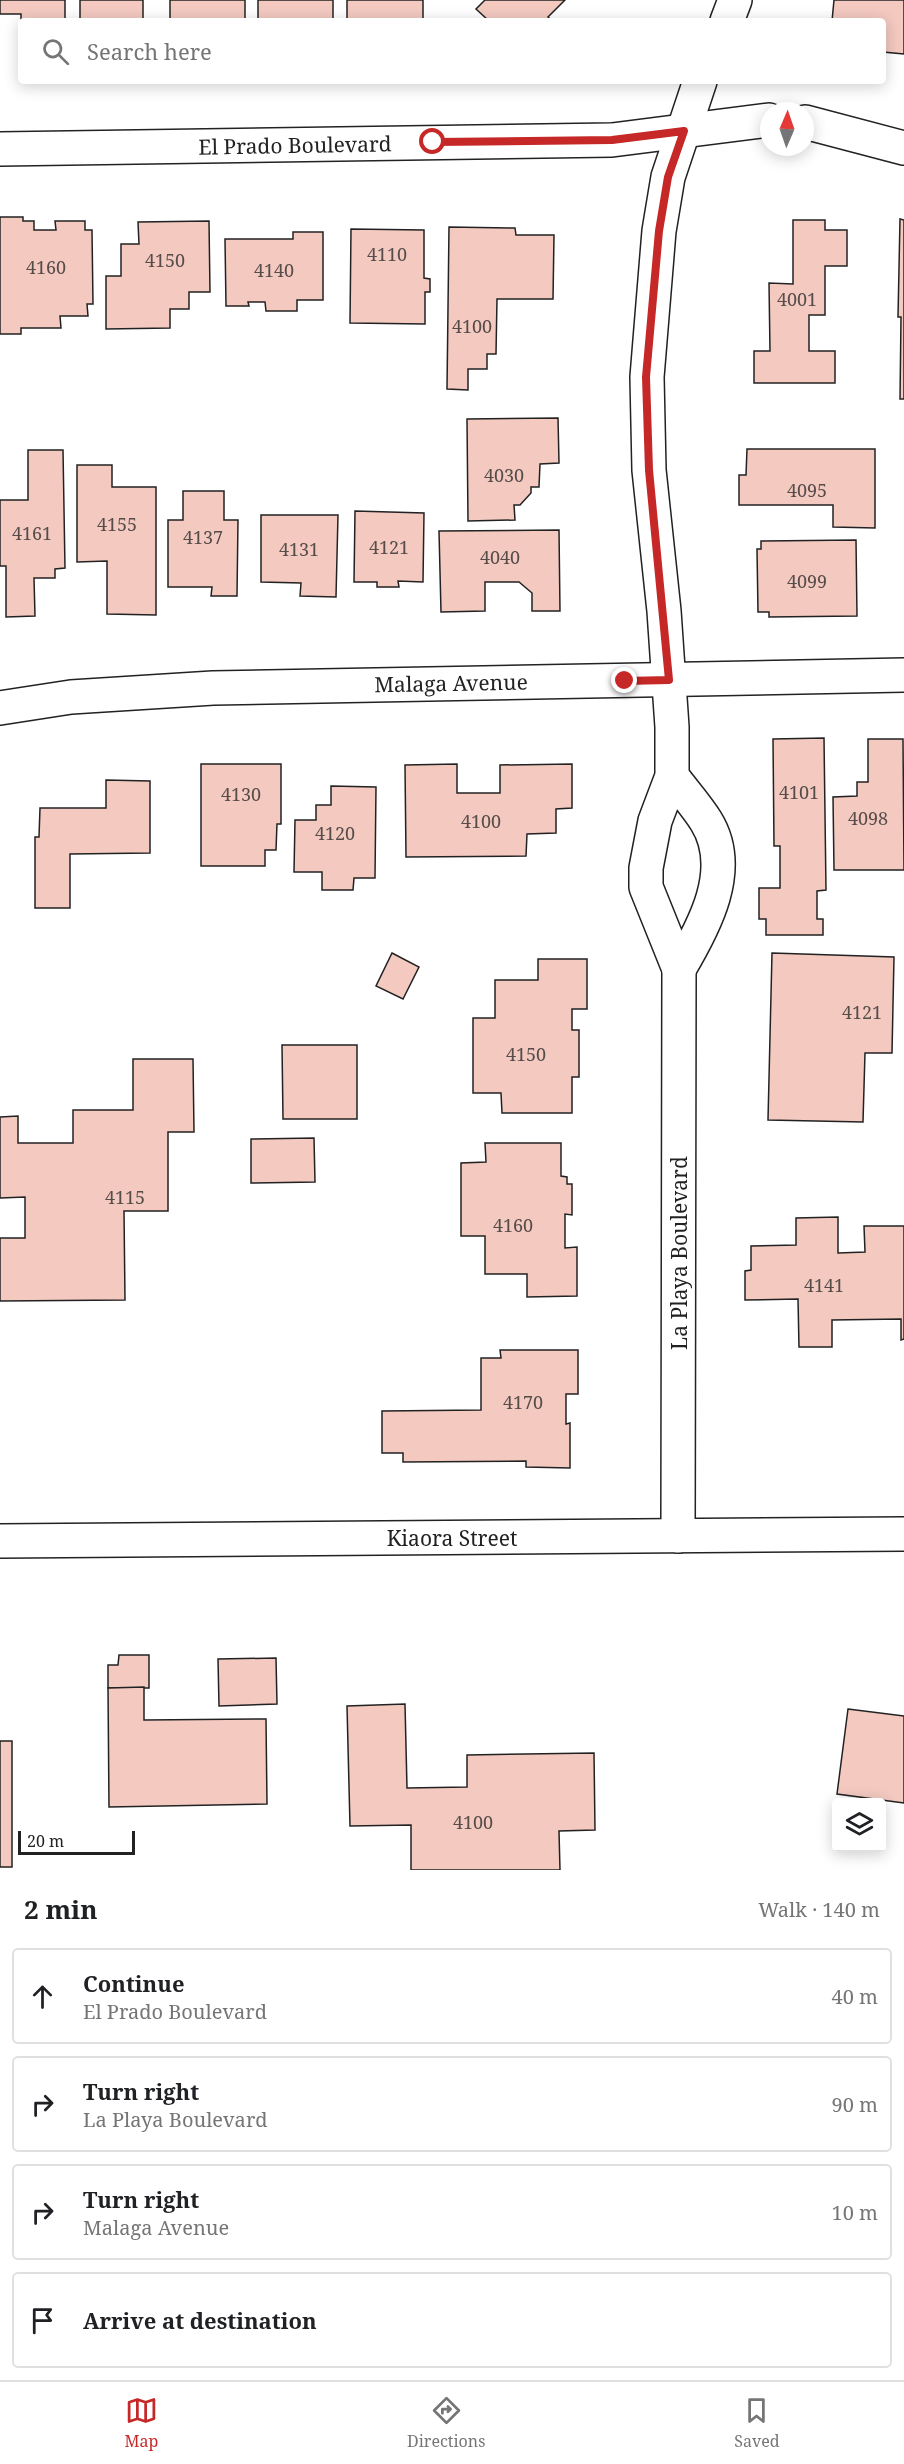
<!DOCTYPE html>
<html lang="en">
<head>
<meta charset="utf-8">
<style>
	:root { --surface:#fff; --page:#f2f2f2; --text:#202124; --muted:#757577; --line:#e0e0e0; --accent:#c62828 }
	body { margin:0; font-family:"Noto Serif",serif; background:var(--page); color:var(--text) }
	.controls { position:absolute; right:18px; bottom:18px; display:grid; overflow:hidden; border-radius:6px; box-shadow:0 3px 15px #0003 }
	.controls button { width:54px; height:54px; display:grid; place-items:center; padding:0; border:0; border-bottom:2px solid var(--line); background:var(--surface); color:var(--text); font:30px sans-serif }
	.compass { position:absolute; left:760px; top:102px; width:54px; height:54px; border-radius:50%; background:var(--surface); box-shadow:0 3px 15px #0003; rotate:2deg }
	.scale { position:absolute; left:18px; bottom:15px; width:117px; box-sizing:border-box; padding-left:6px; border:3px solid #222; border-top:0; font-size:16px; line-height:21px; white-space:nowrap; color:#222; -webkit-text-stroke:4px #fff; paint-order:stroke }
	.stop { position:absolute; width:18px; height:18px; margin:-14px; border:4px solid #c62828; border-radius:50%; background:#fff }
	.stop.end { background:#c62828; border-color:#fff; box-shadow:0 2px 6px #0008 }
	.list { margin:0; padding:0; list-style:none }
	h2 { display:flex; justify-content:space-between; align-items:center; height:78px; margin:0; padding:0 24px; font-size:26px }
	h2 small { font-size:20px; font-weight:400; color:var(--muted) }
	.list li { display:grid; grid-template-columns:39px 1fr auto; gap:18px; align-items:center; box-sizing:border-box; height:96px; margin:0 12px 12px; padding:0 12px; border:2px solid var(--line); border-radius:6px }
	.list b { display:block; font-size:22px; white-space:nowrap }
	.list p { margin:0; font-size:20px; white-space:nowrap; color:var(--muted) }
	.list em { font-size:20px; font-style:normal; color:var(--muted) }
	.icon { flex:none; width:33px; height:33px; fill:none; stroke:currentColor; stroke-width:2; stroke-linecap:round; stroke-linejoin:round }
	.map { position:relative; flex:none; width:904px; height:1870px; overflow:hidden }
	.search { position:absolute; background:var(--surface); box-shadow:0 3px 15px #0003; left:18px; right:18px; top:18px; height:66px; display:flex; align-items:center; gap:15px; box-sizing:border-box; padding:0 21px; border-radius:6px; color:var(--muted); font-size:22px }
	.sheet { height:510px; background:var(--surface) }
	nav { display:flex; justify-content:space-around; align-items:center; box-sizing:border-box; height:84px; border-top:2px solid var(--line); background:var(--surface); font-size:16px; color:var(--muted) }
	nav a { display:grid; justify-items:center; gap:3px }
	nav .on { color:var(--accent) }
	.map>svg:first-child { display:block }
</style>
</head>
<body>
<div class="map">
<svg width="904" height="1870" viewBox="0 0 904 1870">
	<rect width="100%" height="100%" fill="#fff"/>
	<g fill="#f3c9c0" stroke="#222" stroke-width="1.5">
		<polygon points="0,0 65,0 65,21 21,21 21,51 21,14 0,14"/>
		<rect x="80" y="0" width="63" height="21"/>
		<rect x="170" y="0" width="75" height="21"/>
		<rect x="258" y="0" width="75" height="21"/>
		<rect x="347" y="0" width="76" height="21"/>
		<polygon points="485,0 565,0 548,17 552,21 489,21 476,9"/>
		<polygon points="834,0 904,0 904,54 883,52 883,21 832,21"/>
		<polygon points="0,217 23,217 23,221 34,221 34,230 56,230 55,221 85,221 85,230 92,230 93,304 87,304 88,316 60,316 61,328 21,328 21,334 0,334"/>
		<polygon points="900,219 904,220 904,399 900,399 901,317 898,317"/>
		<polygon points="793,220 825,220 825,230 847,230 847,266 825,266 825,315 809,315 809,351 835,351 835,383 754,383 754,351 770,351 769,283 793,284"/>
		<polygon points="209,221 210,292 189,292 189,309 170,309 170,328 106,329 106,276 121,276 121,244 139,244 138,222"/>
		<polygon points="449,227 515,228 516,235 554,235 553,299 497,299 496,354 487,354 487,369 468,369 468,390 447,389"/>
		<polygon points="351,229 424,230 424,278 430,279 430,292 425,292 425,324 350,323"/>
		<polygon points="293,232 323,232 323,300 297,300 297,311 266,311 265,302 248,302 249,306 226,306 225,239 293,239"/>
		<polygon points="558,418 559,463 540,464 539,487 531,487 531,493 520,505 514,505 515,520 468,521 467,419"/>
		<polygon points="747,449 875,449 875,528 833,527 833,505 739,505 739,475 746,475"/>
		<polygon points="28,450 63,450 65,568 55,569 55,578 34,578 35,616 6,617 6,566 0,566 0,500 28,500"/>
		<polygon points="77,465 112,465 112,487 156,487 156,615 107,614 107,561 77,562"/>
		<polygon points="183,491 224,491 224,520 238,520 237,596 211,596 212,587 168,587 168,520 183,520"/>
		<polygon points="355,511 424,513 423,582 398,581 399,587 377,587 377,582 354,582"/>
		<polygon points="261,515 338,515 336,597 300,596 301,583 261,582"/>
		<polygon points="559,530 560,611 532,611 532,593 519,582 485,582 485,611 441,612 439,531"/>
		<polygon points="856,540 857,616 769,617 769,612 758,612 757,549 761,549 761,541"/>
		<polygon points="824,738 826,890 817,891 817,919 823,919 823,935 766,935 766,919 759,919 759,888 780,888 780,846 774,846 773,739"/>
		<polygon points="868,739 903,739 904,870 834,870 833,797 857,796 857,782 868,782"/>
		<polygon points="201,764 281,764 281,824 277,824 276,850 265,850 265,866 201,866"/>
		<polygon points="457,764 457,793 500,793 500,765 572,764 572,808 556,809 556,833 527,834 526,856 406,857 405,765"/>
		<polygon points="106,780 150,781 150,853 70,854 70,908 35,908 35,837 39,837 40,808 106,808"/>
		<polygon points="331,786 376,787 375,878 354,878 353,890 322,890 322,872 294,872 295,820 316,820 316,805 331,805"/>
		<polygon points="392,953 419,967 403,999 376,986"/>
		<polygon points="772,953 894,957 892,1053 865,1053 863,1122 768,1120"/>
		<polygon points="538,959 587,959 587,1009 572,1009 572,1030 579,1030 579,1077 572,1077 572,1113 502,1113 501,1093 473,1093 473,1018 495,1018 495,980 538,980"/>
		<polygon points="282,1045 357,1045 357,1119 283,1119"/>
		<polygon points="133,1059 193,1059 194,1132 168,1132 168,1211 124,1211 125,1300 0,1301 0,1238 25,1238 25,1197 0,1198 0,1117 18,1116 18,1143 73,1143 73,1110 133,1110"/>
		<polygon points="314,1138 315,1182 251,1183 251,1139"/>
		<polygon points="485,1143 561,1143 561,1176 567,1177 567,1184 572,1184 572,1215 565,1214 565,1248 577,1247 577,1296 527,1297 527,1274 485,1274 485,1236 461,1236 461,1163 486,1162"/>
		<polygon points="838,1217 838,1253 865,1252 864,1226 904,1226 904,1339 901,1340 901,1319 832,1320 832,1347 799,1347 798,1299 745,1300 745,1271 751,1270 751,1246 796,1245 796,1218"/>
		<polygon points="500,1350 578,1350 578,1394 566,1394 566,1424 570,1423 570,1468 526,1467 526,1461 403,1462 403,1453 382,1453 382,1411 481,1410 481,1358 501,1358"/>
		<polygon points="119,1655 149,1655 149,1688 108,1688 108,1665 118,1665"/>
		<polygon points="276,1658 277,1704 219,1706 218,1659"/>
		<polygon points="144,1687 144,1720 266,1719 267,1804 109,1807 108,1688"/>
		<polygon points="405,1704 407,1788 467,1787 467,1755 594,1753 595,1830 559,1831 560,1870 411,1870 411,1825 350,1826 347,1706"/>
		<polygon points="848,1709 904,1716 904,1803 837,1794"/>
		<rect x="0" y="1741" width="12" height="126"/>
	</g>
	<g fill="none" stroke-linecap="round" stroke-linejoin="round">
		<g stroke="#222" stroke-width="36">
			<g id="minor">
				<polyline points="727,21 735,0"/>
				<polyline points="805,122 904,148"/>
				<polyline points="0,149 612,140 769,120"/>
				<polyline points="0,708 71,697 213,688 904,675"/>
				<path d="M672 776C683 791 696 805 706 821 736 869 704 927 679 969L646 887V868L655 821 672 776V727L664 611 649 470 647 377 659 231 668 177 700 81"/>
				<polyline points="678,1536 679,969"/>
				<polyline points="0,1541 904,1534"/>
			</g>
		</g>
		<use href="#minor" stroke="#fff" stroke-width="33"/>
	</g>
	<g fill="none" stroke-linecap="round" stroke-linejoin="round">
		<polyline stroke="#c62828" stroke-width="8" points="433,142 612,140 684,131 668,177 659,231 646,377 649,470 669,680 625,681"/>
	</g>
	<g text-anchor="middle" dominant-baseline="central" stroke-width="4.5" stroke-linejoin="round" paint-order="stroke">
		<g font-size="18" fill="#564c4a">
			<text x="387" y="254">4110</text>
			<text x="165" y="260">4150</text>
			<text x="46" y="267">4160</text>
			<text x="274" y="270">4140</text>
			<text x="797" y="299">4001</text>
			<text x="472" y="326">4100</text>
			<text x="504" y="475">4030</text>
			<text x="807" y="490">4095</text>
			<text x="117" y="524">4155</text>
			<text x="32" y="533">4161</text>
			<text x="203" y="537">4137</text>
			<text x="389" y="547">4121</text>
			<text x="299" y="549">4131</text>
			<text x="500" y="557">4040</text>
			<text x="807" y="581">4099</text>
			<text x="799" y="792">4101</text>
			<text x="241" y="794">4130</text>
			<text x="868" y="818">4098</text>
			<text x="481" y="821">4100</text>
			<text x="335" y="833">4120</text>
			<text x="862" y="1012">4121</text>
			<text x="526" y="1054">4150</text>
			<text x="125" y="1197">4115</text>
			<text x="513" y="1225">4160</text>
			<text x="824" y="1285">4141</text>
			<text x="523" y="1402">4170</text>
			<text x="473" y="1822">4100</text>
		</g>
		<g font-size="21" fill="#222" stroke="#fff">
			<text transform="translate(295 145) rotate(-1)">El Prado Boulevard</text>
			<text transform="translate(451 683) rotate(-1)">Malaga Avenue</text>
			<text transform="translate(679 1253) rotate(-90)">La Playa Boulevard</text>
			<text x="452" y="1538">Kiaora Street</text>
		</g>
	</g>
</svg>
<div class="controls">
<button><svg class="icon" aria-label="layers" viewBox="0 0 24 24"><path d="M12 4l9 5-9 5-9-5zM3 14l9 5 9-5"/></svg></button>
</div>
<svg class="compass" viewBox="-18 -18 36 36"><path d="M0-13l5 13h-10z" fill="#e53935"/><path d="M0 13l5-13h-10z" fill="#757577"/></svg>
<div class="scale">20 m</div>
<div class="stop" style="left:433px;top:142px"></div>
<div class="stop end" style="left:625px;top:681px"></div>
<div class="search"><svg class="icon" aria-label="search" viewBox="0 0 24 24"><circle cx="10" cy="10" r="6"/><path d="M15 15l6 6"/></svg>Search here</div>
</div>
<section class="sheet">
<h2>2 min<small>Walk · 140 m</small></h2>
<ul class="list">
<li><svg class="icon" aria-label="ahead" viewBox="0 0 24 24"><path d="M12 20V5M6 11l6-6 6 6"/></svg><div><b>Continue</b><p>El Prado Boulevard</p></div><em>40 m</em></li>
<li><svg class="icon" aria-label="right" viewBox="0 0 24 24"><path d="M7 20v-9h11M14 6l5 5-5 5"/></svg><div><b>Turn right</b><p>La Playa Boulevard</p></div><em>90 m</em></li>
<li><svg class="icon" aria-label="right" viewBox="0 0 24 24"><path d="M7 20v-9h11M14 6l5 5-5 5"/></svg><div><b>Turn right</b><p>Malaga Avenue</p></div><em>10 m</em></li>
<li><svg class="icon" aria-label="arrive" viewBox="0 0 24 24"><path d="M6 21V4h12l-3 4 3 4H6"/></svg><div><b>Arrive at destination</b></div></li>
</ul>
</section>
<nav>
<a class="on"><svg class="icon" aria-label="map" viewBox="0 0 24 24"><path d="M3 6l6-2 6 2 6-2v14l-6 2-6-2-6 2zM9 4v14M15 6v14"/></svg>Map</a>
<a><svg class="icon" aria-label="directions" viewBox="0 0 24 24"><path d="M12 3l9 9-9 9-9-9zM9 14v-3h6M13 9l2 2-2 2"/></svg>Directions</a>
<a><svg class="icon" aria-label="saved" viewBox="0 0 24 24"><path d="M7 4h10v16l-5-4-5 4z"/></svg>Saved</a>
</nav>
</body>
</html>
